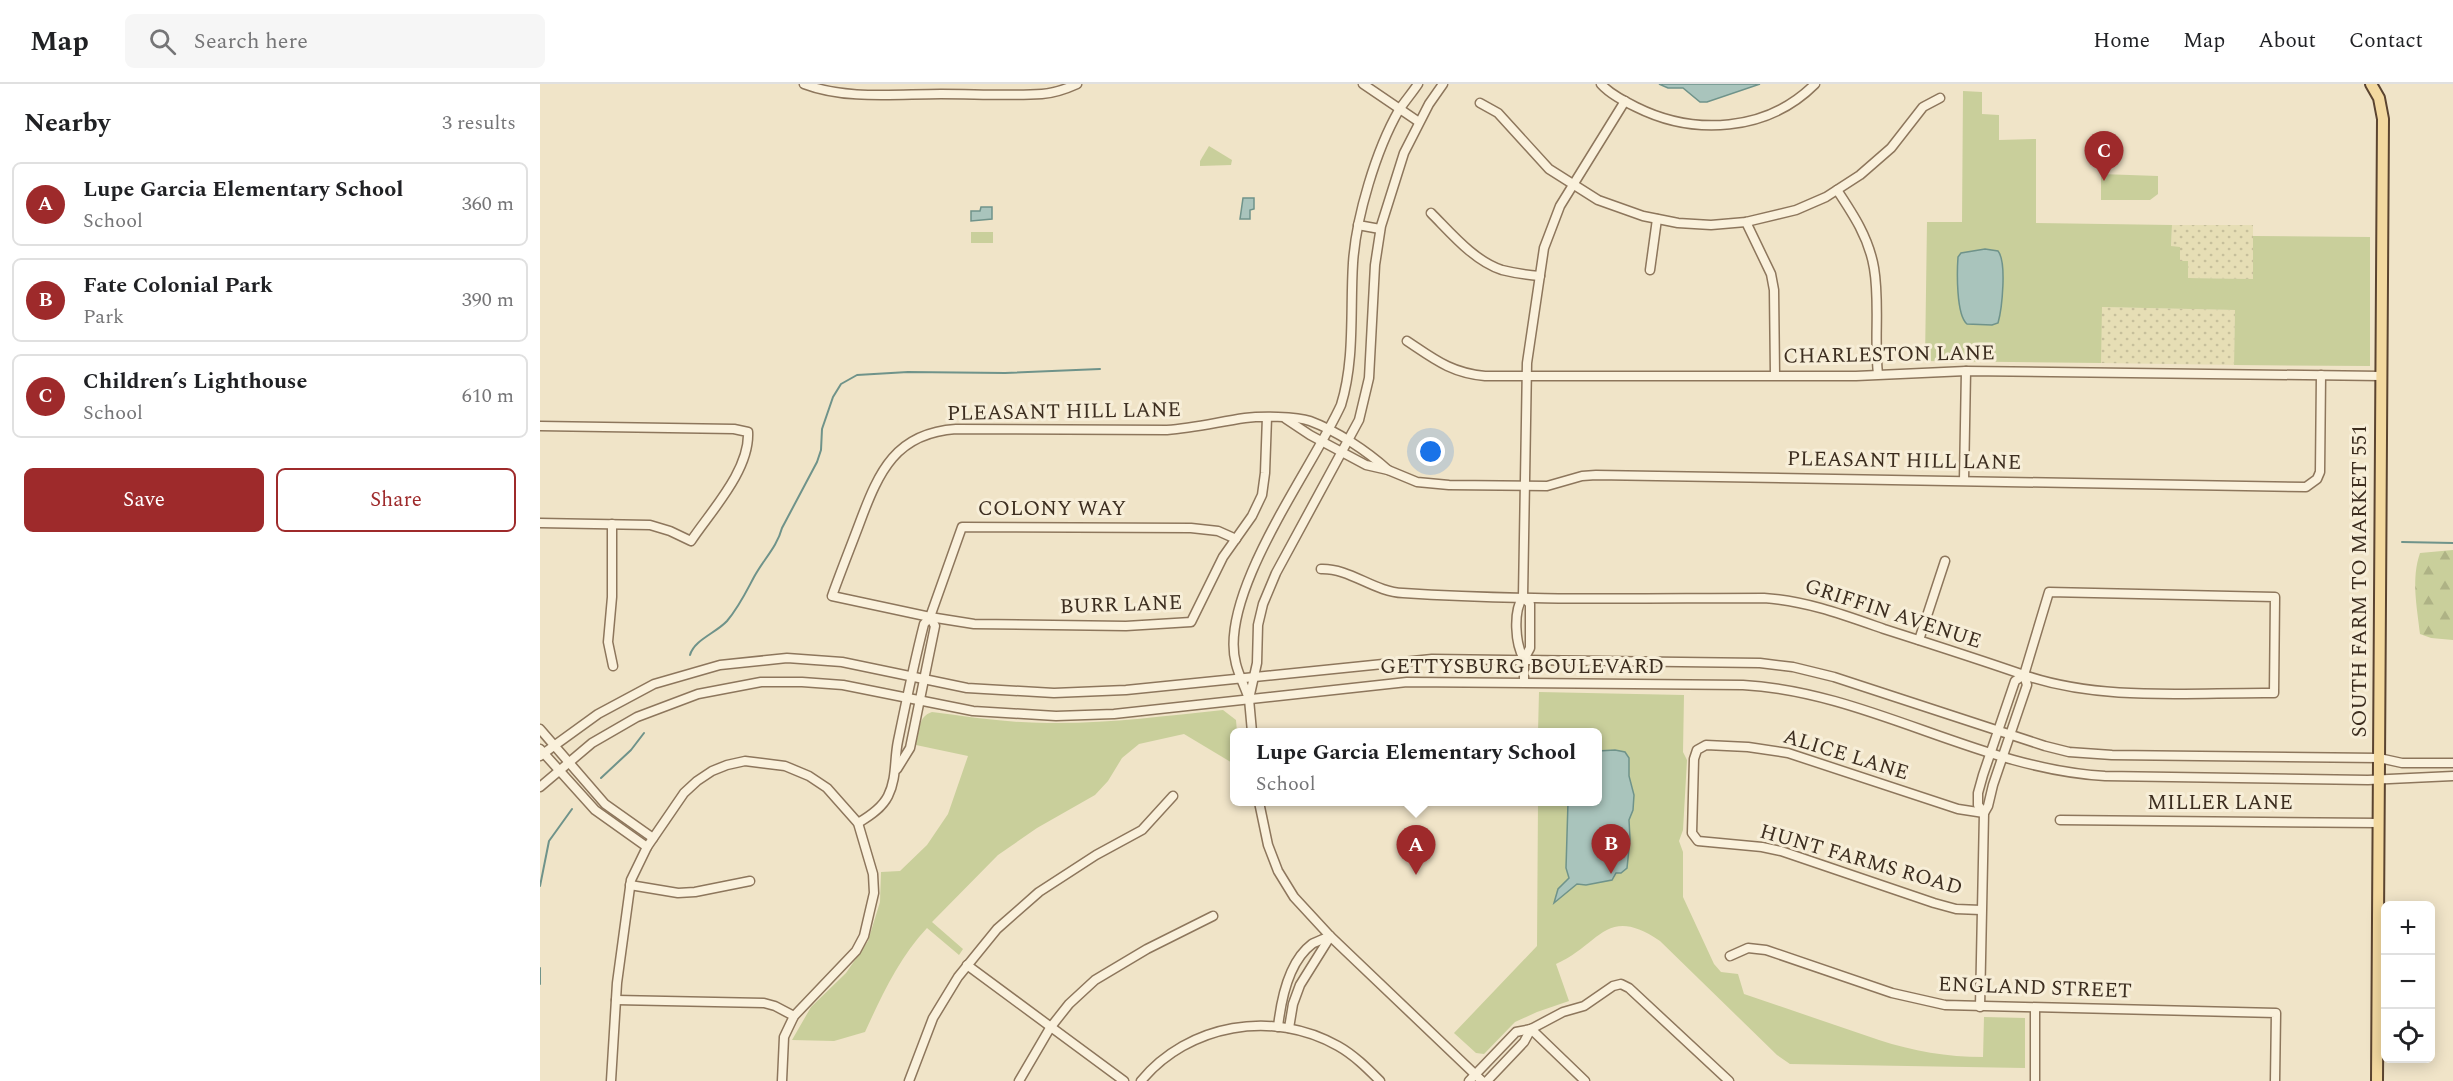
<!DOCTYPE html>
<html lang="en">
<head>
<meta charset="utf-8">
<style>
	:root { --surface:#fff; --page:#f6f6f6; --text:#202124; --muted:#757577; --line:#e0e0e0; --accent:#9e2a2b }
	body { margin:0; font-family:Spectral,serif; background:var(--page); color:var(--text) }
	.controls { position:absolute; right:18px; bottom:18px; display:grid; overflow:hidden; border-radius:9px; box-shadow:0 3px 15px #0003 }
	.controls button { width:54px; height:54px; display:grid; place-items:center; padding:0; border:0; border-bottom:2px solid var(--line); background:var(--surface); color:var(--text); font:30px sans-serif }
	.you { position:absolute; left:891px; top:368px; width:21px; height:21px; margin:-15px; border:4px solid #fff; border-radius:50%; background:#1a73e8; box-shadow:0 0 0 9px #1a73e833 }
	.badge { display:grid; place-items:center; width:39px; height:39px; border-radius:50%; background:var(--accent); color:#fff; font-size:20px; font-weight:700 }
	.pin { position:absolute; translate:-50% -50px; filter:drop-shadow(0 2px 3px #0008) }
	.pin::after { content:''; position:absolute; top:32px; width:21px; height:18px; background:inherit; clip-path:polygon(0 0,100% 0,50% 100%) }
	.popup { position:absolute; left:690px; top:644px; width:372px; height:78px; box-sizing:border-box; display:grid; place-content:center; border-radius:9px; background:var(--surface); filter:drop-shadow(0 2px 4px #0005); font-size:20px; white-space:nowrap; color:var(--muted) }
	.popup b { font-size:22px; color:var(--text) }
	.popup::after { content:''; position:absolute; left:50%; top:100%; margin-left:-12px; border:12px solid transparent; border-top-color:var(--surface) }
	.list { margin:0; padding:0; list-style:none }
	h2 { display:flex; justify-content:space-between; align-items:center; height:78px; margin:0; padding:0 24px; font-size:26px }
	h2 small { font-size:20px; font-weight:400; color:var(--muted) }
	.list li { display:grid; grid-template-columns:39px 1fr auto; gap:18px; align-items:center; box-sizing:border-box; height:84px; margin:0 12px 12px; padding:0 12px; border:2px solid var(--line); border-radius:9px }
	.list b { display:block; font-size:22px; white-space:nowrap }
	.list p { margin:0; font-size:20px; white-space:nowrap; color:var(--muted) }
	.list em { font-size:20px; font-style:normal; color:var(--muted) }
	.actions { display:flex; gap:12px; padding:18px 24px }
	.actions a { flex:1; padding:14px 0; border:2px solid var(--accent); border-radius:9px; text-align:center; font-size:21px; color:var(--accent) }
	.actions .main { background:var(--accent); color:#fff }
	.icon { flex:none; width:33px; height:33px; fill:none; stroke:currentColor; stroke-width:2; stroke-linecap:round; stroke-linejoin:round }
	.map { position:relative; flex:none; width:1913px; height:997px; overflow:hidden }
	header { display:flex; align-items:center; gap:36px; box-sizing:border-box; height:84px; padding:0 30px; background:var(--surface); border-bottom:2px solid var(--line) }
	header strong { font-size:28px }
	nav { display:flex; gap:33px; margin-inline-start:auto; font-size:21px }
	.search { width:420px; height:54px; background:var(--page); display:flex; align-items:center; gap:15px; box-sizing:border-box; padding:0 21px; border-radius:9px; color:var(--muted); font-size:22px }
	main { display:flex }
	aside { flex:1; background:var(--surface) }
	.map>svg:first-child { display:block }
</style>
</head>
<body>
<header>
<strong>Map</strong>
<div class="search"><svg class="icon" aria-label="search" viewBox="0 0 24 24"><circle cx="10" cy="10" r="6"/><path d="M15 15l6 6"/></svg>Search here</div>
<nav><a>Home</a><a>Map</a><a>About</a><a>Contact</a></nav>
</header>
<main>
<aside>
<h2>Nearby<small>3 results</small></h2>
<ul class="list">
<li><span class="badge">A</span><div><b>Lupe Garcia Elementary School</b><p>School</p></div><em>360 m</em></li>
<li><span class="badge">B</span><div><b>Fate Colonial Park</b><p>Park</p></div><em>390 m</em></li>
<li><span class="badge">C</span><div><b>Children’s Lighthouse</b><p>School</p></div><em>610 m</em></li>
</ul>
<div class="actions"><a class="main">Save</a><a>Share</a></div>
</aside>
<div class="map">
<svg width="1913" height="997" viewBox="0 0 1913 997">
	<defs>
		<pattern id="farmland-dots" width="8" height="8" patternUnits="userSpaceOnUse" patternTransform="scale(1.5)"><rect width="8" height="8" fill="#e6deb5"/><path d="M2 2h.1M6 6h.1" fill="none" stroke="#c6bf9b" stroke-width="1.8" stroke-linecap="round"/></pattern>
		<pattern id="forest-firs" width="22" height="20" patternUnits="userSpaceOnUse" patternTransform="scale(1.5)"><rect width="22" height="20" fill="#c9cf9b"/><path d="M5 1l3.5 6h-7zM16 11l3.5 6h-7z" fill="#aeb285"/></pattern>
	</defs>
	<rect width="100%" height="100%" fill="#f0e4c8"/>
	<g fill="url(#farmland-dots)">
		<polygon points="1632,141 1713,141 1713,195 1648,194 1631,163"/>
		<polygon points="1561,223 1695,226 1694,281 1561,279"/>
	</g>
	<g fill="#c9cf9b">
		<polygon points="1423,7 1442,8 1442,30 1459,31 1459,56 1496,55 1496,139 1632,141 1631,162 1640,163 1640,177 1648,177 1648,194 1713,195 1713,152 1830,153 1830,282 1694,281 1695,226 1562,223 1561,279 1385,277 1387,138 1422,138"/>
		<polygon points="669,62 692,76 691,81 660,82 660,77"/>
		<polygon points="1561,90 1618,92 1618,110 1610,116 1561,116"/>
		<rect x="431" y="148" width="22" height="11"/>
		<path d="M999 608 1144 611 1143 668 1147 676 1143 746 1139 757 1143 768V813L1174 880 1181 888 1198 890 1204 910 1339 956C1373 967 1407 973 1443 973L1444 933 1485 934V984L1250 980 1237 971 1120 857C1066 820 1060 861 1016 880L1029 917 997 928 975 938 944 970 936 969 914 949 997 862 998 718H1058V648H998Z"/>
		<path d="M683 626 696 636 697 648H694V680L644 650 599 660 582 674 568 697 555 711 497 744 458 771 392 838 423 865 419 871 387 844C359 874 342 911 325 948L294 957 252 956 271 923 306 889 328 857 340 818 341 788 360 787 387 761 408 730 428 672 376 661C379 648 378 632 392 628 430 633 469 639 507 639 566 640 624 632 683 626Z"/>
	</g>
	<path fill="url(#forest-firs)" d="M1913 466V556L1891 554 1880 550C1877 523 1871 495 1880 469Z"/>
	<g fill="#a9c4bc" stroke="#6f938a" stroke-width="1.5">
		<polygon points="1119,0 1220,0 1167,18 1160,18 1143,4 1128,4"/>
		<polygon points="703,114 714,114 714,125 710,126 710,135 700,135"/>
		<polygon points="441,123 452,123 452,135 431,137 431,127 440,127"/>
		<path d="M1445 165 1458 167C1467 178 1462 225 1458 239L1452 241 1427 240C1416 231 1417 187 1418 173L1421 169Z"/>
		<polygon points="1075,666 1085,668 1089,674 1089,692 1094,711 1093,726 1089,736 1090,755 1087,784 1081,789 1076,789 1072,796 1046,801 1037,800 1014,819 1018,805 1029,794 1026,784 1028,718 1058,718 1058,667"/>
	</g>
	<g fill="none" stroke-linecap="round" stroke-linejoin="round">
		<g stroke="#6f938a" stroke-width="2">
			<polyline points="1862,458 1913,459"/>
			<path d="M150 571C154 556 176 549 187 537 199 523 206 508 214 493 223 476 237 463 242 444L277 378 281 366 282 345 293 313 301 300 317 291 368 288 465 289 560 285"/>
			<polyline points="61,694 91,666 104,649"/>
			<polyline points="0,802 9,757 32,725"/>
			<polyline points="0,884 0,900"/>
		</g>
		<g stroke="#8d765c" stroke-width="11">
			<g id="minor">
				<path d="M264 0C306 16 356 10 401 10 434 10 469 12 502 10 515 9 526 5 537 0"/>
				<polyline points="823,0 879,38"/>
				<path d="M1061 0C1070 10 1084 17 1096 23 1154 52 1227 48 1275 0"/>
				<polyline points="940,19 958,29 1009,85 1058,116 1103,132 1138,139 1171,141 1206,138 1256,126 1286,113 1320,91 1351,64 1383,23 1400,14"/>
				<path d="M1297 106C1313 130 1329 154 1334 184 1340 219 1334 255 1338 290"/>
				<path d="M891 129C911 149 934 177 962 186 974 189 988 191 1000 192"/>
				<polyline points="1206,138 1231,190 1234,206 1235,291"/>
				<polyline points="818,141 840,145"/>
				<polyline points="1110,186 1117,135"/>
				<path d="M867 257C894 275 911 289 945 292H1316L1426 287 1841 292"/>
				<path d="M727 333 725 389 722 411 712 432 683 473 651 538 586 542 434 540 390 533 292 512C301 487 311 462 320 438 339 387 356 349 416 345L627 346C653 344 678 338 705 334 720 332 756 332 770 337 797 347 827 367 848 386"/>
				<polyline points="746,335 770,351 826,381 848,386 877,398 909,401 1007,402 1042,392 1056,391 1766,403 1777,395 1780,388 1781,291"/>
				<path d="M0 342 194 345 208 348C210 386 171 427 151 457L130 447 110 441 0 439"/>
				<polyline points="1424,396 1426,287"/>
				<polyline points="72,440 72,513 68,558 73,582"/>
				<path d="M781 485C810 484 834 508 863 509 983 517 1104 514 1224 514 1267 517 1304 531 1344 545 1391 560 1438 575 1484 591 1562 618 1653 608 1734 609L1735 513 1509 508 1484 591 1487 601 1453 701 1448 722 1444 729 1440 923"/>
				<polyline points="983,513 990,520 990,564 984,575"/>
				<polyline points="1379,556 1405,477"/>
				<path d="M984 575C975 560 973 527 983 513L987 279 1004 164 1020 122 1085 17"/>
				<polyline points="984,575 984,598"/>
				<path d="M709 615C705 603 699 592 696 580 677 511 772 385 801 321 815 276 810 226 813 179 816 133 836 66 859 26 865 17 872 9 878 0"/>
				<polyline points="0,645 65,720 113,754"/>
				<polyline points="712,648 709,615 717,579 718,541 723,520 736,489 819,336 829,294 835,181 841,142 864,69 889,20 903,0"/>
				<polyline points="0,665 55,726 107,763"/>
				<polyline points="0,672 58,630 114,600 180,581 247,574 302,578 427,604 514,609 586,606 892,575 1220,579 1253,583 1294,593 1505,662 1529,668 1572,671 1839,674 1862,679 1913,679"/>
				<polyline points="357,685 370,664 395,542 390,533"/>
				<path d="M0 703 52 659 97 633 158 610 221 598H262L303 601 433 627 516 632 574 630 867 598 1203 601C1329 608 1439 685 1565 692L1828 696 1913 692"/>
				<polyline points="719,718 728,761 738,787 754,813 790,852 942,997"/>
				<polyline points="1444,729 1438,721 1438,709 1443,691 1475,597 1484,591"/>
				<polyline points="1520,736 1839,739"/>
				<path d="M318 739C330 732 342 724 348 712 357 694 354 676 358 657 366 618 374 579 384 540L390 533 422 443 651 444 678 447 696 455"/>
				<polyline points="90,801 138,809 155,808 210,797"/>
				<polyline points="1441,826 1416,825 1394,819 1241,767 1222,763 1158,757 1152,749 1154,675 1157,666 1166,661 1208,663 1248,669 1418,725 1444,729"/>
				<polyline points="1190,872 1208,864 1226,866 1352,909 1405,921 1736,929 1735,997"/>
				<polyline points="427,881 584,997"/>
				<polyline points="76,916 224,919 235,922 254,932"/>
				<path d="M738 943C741 916 748 878 772 860 777 857 784 855 790 852"/>
				<polyline points="749,944 753,920 760,901 790,853"/>
				<polyline points="991,945 1045,997"/>
				<polyline points="71,997 77,899 91,796 107,763 144,709 157,697 172,687 187,681 205,677 245,682 269,692 287,704 318,739 333,790 334,809 324,852 316,867 254,932 244,953 242,997"/>
				<polyline points="369,997 393,934 418,893 457,845 499,808 556,771 602,746 633,712"/>
				<polyline points="479,997 510,944 529,920 555,896 607,865 673,832"/>
				<path d="M601 997C648 940 733 925 798 962 814 971 827 984 840 997"/>
				<polyline points="929,997 976,948 991,945 1023,928 1044,922 1073,902 1081,900 1089,904 1189,997"/>
				<polyline points="947,997 984,958 991,945"/>
				<polyline points="1495,997 1495,924"/>
			</g>
		</g>
		<g stroke="#5b4430" stroke-width="14">
			<polyline id="major" points="1831,0 1839,14 1843,35 1837,997"/>
		</g>
		<use href="#minor" stroke="#faf1dc" stroke-width="8"/>
		<use href="#major" stroke="#f3d9a0" stroke-width="10"/>
	</g>
	<g text-anchor="middle" dominant-baseline="central" stroke-width="6" stroke-linejoin="round" paint-order="stroke">
		<g font-size="21" fill="#3d2e20" stroke="#f7eed8">
			<text transform="translate(1349 271) rotate(-1)">CHARLESTON LANE</text>
			<text transform="translate(524 328) rotate(-1)">PLEASANT HILL LANE</text>
			<text transform="translate(1364 377) rotate(1)">PLEASANT HILL LANE</text>
			<text x="512" y="425">COLONY WAY</text>
			<text transform="translate(1820 497) rotate(-90)">SOUTH FARM TO MARKET 551</text>
			<text transform="translate(581 521) rotate(-2)">BURR LANE</text>
			<text transform="translate(1353 530) rotate(18)">GRIFFIN AVENUE</text>
			<text x="982" y="583">GETTYSBURG BOULEVARD</text>
			<text transform="translate(1306 671) rotate(17)">ALICE LANE</text>
			<text x="1680" y="719">MILLER LANE</text>
			<text transform="translate(1321 776) rotate(16)">HUNT FARMS ROAD</text>
			<text transform="translate(1495 904) rotate(2)">ENGLAND STREET</text>
		</g>
	</g>
</svg>
<div class="controls">
<button>+</button>
<button>−</button>
<button><svg class="icon" aria-label="locate" viewBox="0 0 24 24"><circle cx="12" cy="12" r="6"/><path d="M12 2v4M12 18v4M2 12h4M18 12h4"/></svg></button>
</div>
<div class="you"></div>
<div class="pin badge" style="left:876px;top:791px">A</div>
<div class="popup"><b>Lupe Garcia Elementary School</b>School</div>
<div class="pin badge" style="left:1071px;top:790px">B</div>
<div class="pin badge" style="left:1564px;top:97px">C</div>
</div>
</main>
</body>
</html>
